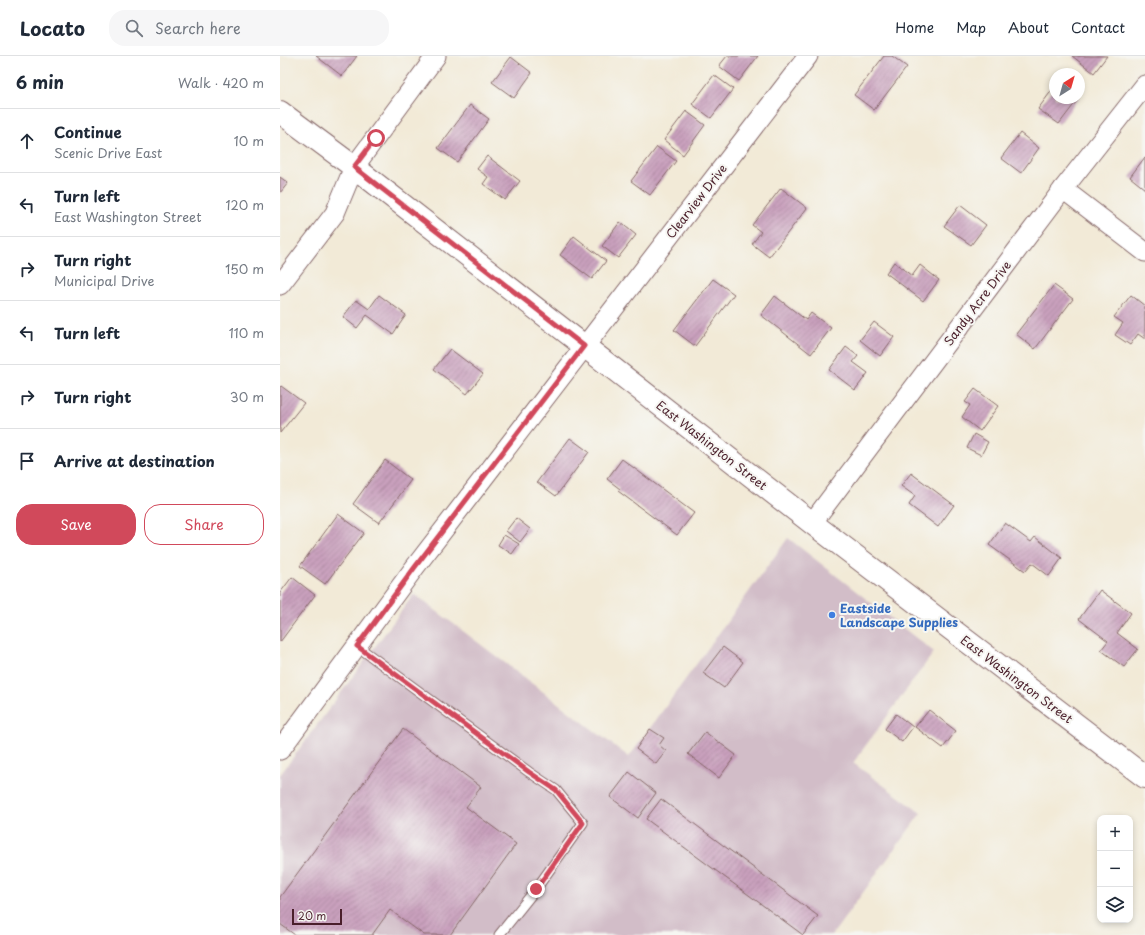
<!DOCTYPE html>
<html lang="en">
<head>
<meta charset="utf-8">
<style>
	:root { --surface:#fff; --page:#f6f6f7; --text:#1f2937; --muted:#747a83; --line:#e0e1e3; --accent:#d1495b }
	body { margin:0; font-family:"Playpen Sans",sans-serif; background:var(--page); color:var(--text) }
	.controls { position:absolute; right:12px; bottom:12px; display:grid; overflow:hidden; border-radius:8px; box-shadow:0 2px 6px #0003 }
	.controls button { width:36px; height:36px; display:grid; place-items:center; padding:0; border:0; border-bottom:1px solid var(--line); background:var(--surface); color:var(--text); font:20px sans-serif }
	.compass { position:absolute; left:769px; top:12px; width:36px; height:36px; border-radius:50%; background:var(--surface); box-shadow:0 2px 6px #0003; rotate:37deg }
	.scale { position:absolute; left:12px; bottom:10px; width:50px; box-sizing:border-box; padding-left:4px; border:2px solid #4a1f2b; border-top:0; font-size:11px; line-height:14px; white-space:nowrap; color:#4a1f2b; -webkit-text-stroke:3px #f6f6f2; paint-order:stroke }
	.stop { position:absolute; width:12px; height:12px; margin:-9px; border:3px solid #d1495b; border-radius:50%; background:#fff }
	.stop.end { background:#d1495b; border-color:#fff; box-shadow:0 1px 4px #0008 }
	.list { margin:0; padding:0; list-style:none }
	h2 { display:flex; justify-content:space-between; align-items:center; height:52px; margin:0; padding:0 16px; font-size:17px }
	h2 small { font-size:13px; font-weight:400; color:var(--muted) }
	.list li { display:grid; grid-template-columns:26px 1fr auto; gap:12px; align-items:center; box-sizing:border-box; height:64px; padding:0 16px; border-top:1px solid var(--line) }
	.list b { display:block; font-size:15px; white-space:nowrap }
	.list p { margin:0; font-size:13px; white-space:nowrap; color:var(--muted) }
	.list em { font-size:13px; font-style:normal; color:var(--muted) }
	.actions { display:flex; gap:8px; padding:12px 16px }
	.actions a { flex:1; padding:9px 0; border:1px solid var(--accent); border-radius:16px; text-align:center; font-size:14px; color:var(--accent) }
	.actions .main { background:var(--accent); color:#fff }
	.icon { flex:none; width:22px; height:22px; fill:none; stroke:currentColor; stroke-width:2; stroke-linecap:round; stroke-linejoin:round }
	.map { position:relative; flex:none; width:865px; height:879px; overflow:hidden }
	header { display:flex; align-items:center; gap:24px; box-sizing:border-box; height:56px; padding:0 20px; background:var(--surface); border-bottom:1px solid var(--line) }
	header strong { font-size:19px }
	nav { display:flex; gap:22px; margin-inline-start:auto; font-size:14px }
	.search { width:280px; height:36px; background:var(--page); display:flex; align-items:center; gap:10px; box-sizing:border-box; padding:0 14px; border-radius:16px; color:var(--muted); font-size:15px }
	main { display:flex }
	aside { flex:1; background:var(--surface) }
	.map>svg:first-child { display:block }
</style>
</head>
<body>
<header>
<strong>Locato</strong>
<div class="search"><svg class="icon" aria-label="search" viewBox="0 0 24 24"><circle cx="10" cy="10" r="6"/><path d="M15 15l6 6"/></svg>Search here</div>
<nav><a>Home</a><a>Map</a><a>About</a><a>Contact</a></nav>
</header>
<main>
<aside>
<h2>6 min<small>Walk · 420 m</small></h2>
<ul class="list">
<li><svg class="icon" aria-label="ahead" viewBox="0 0 24 24"><path d="M12 20V5M6 11l6-6 6 6"/></svg><div><b>Continue</b><p>Scenic Drive East</p></div><em>10 m</em></li>
<li><svg class="icon" aria-label="left" viewBox="0 0 24 24"><path d="M17 20v-9H6M10 6l-5 5 5 5"/></svg><div><b>Turn left</b><p>East Washington Street</p></div><em>120 m</em></li>
<li><svg class="icon" aria-label="right" viewBox="0 0 24 24"><path d="M7 20v-9h11M14 6l5 5-5 5"/></svg><div><b>Turn right</b><p>Municipal Drive</p></div><em>150 m</em></li>
<li><svg class="icon" aria-label="left" viewBox="0 0 24 24"><path d="M17 20v-9H6M10 6l-5 5 5 5"/></svg><div><b>Turn left</b></div><em>110 m</em></li>
<li><svg class="icon" aria-label="right" viewBox="0 0 24 24"><path d="M7 20v-9h11M14 6l5 5-5 5"/></svg><div><b>Turn right</b></div><em>30 m</em></li>
<li><svg class="icon" aria-label="arrive" viewBox="0 0 24 24"><path d="M6 21V4h12l-3 4 3 4H6"/></svg><div><b>Arrive at destination</b></div></li>
</ul>
<div class="actions"><a class="main">Save</a><a>Share</a></div>
</aside>
<div class="map">
<svg width="865" height="879" viewBox="0 0 865 879">
	<defs>
		<pattern id="building-hatch" width="6" height="6" patternUnits="userSpaceOnUse"><rect width="6" height="6" fill="#c9a0bd"/><path d="M-1 1l2-2M0 6l6-6M5 7l2-2" fill="none" stroke="#a5829a"/></pattern>
	</defs>
	<rect width="100%" height="100%" fill="#f6f6f2"/>
	<filter id="ink" filterUnits="userSpaceOnUse"><feTurbulence type="fractalNoise" baseFrequency=".025" numOctaves="2"/><feDisplacementMap in="SourceGraphic" scale="8" xChannelSelector="R" yChannelSelector="G"/><feConvolveMatrix kernelMatrix="1 2 1 2 8 2 1 2 1" color-interpolation-filters="sRGB"/></filter>
	<filter id="wash" filterUnits="userSpaceOnUse"><feTurbulence type="fractalNoise" baseFrequency=".012" numOctaves="4" result="noise"/><feDisplacementMap in="SourceGraphic" scale="16" xChannelSelector="R" yChannelSelector="G"/><feGaussianBlur stdDeviation="0.9" result="paint"/><feColorMatrix in="noise" values="0 0 0 0 0 0 0 0 0 0 0 0 0 0 0 0 0 1.4 0 .05"/><feComposite in="paint" operator="in"/></filter>
	<g filter="url(#wash)">
		<rect width="100%" height="100%" fill="#f2ead7"/>
		<polygon fill="#d2bdc8" points="508,482 654,596 573,707 641,757 552,879 0,879 0,719 134,538 349,701"/>
		<g id="blocks">
			<g fill="url(#building-hatch)">
				<polygon points="36,0 77,0 62,20"/>
				<polygon points="447,0 478,0 459,25 439,10"/>
				<polygon points="604,0 612,0 627,11 594,54 574,39"/>
				<polygon points="792,0 827,0 814,17"/>
				<polygon points="231,1 252,17 234,42 212,26"/>
				<polygon points="434,19 453,33 431,62 412,48"/>
				<polygon points="775,30 775,42 799,42 779,68 758,53"/>
				<polygon points="190,49 209,63 177,106 158,92"/>
				<polygon points="406,55 425,69 403,99 384,84"/>
				<polygon points="740,77 759,92 741,117 721,102"/>
				<polygon points="377,91 396,105 370,139 351,125"/>
				<polygon points="207,100 240,125 225,144 203,128 208,121 197,113"/>
				<polygon points="865,101 865,133 850,121"/>
				<polygon points="0,121 8,127 0,137"/>
				<polygon points="501,132 527,152 489,201 472,188 481,176 472,169"/>
				<polygon points="680,149 706,169 691,189 664,170"/>
				<polygon points="340,166 356,179 338,202 322,190"/>
				<polygon points="294,180 326,205 312,223 280,199"/>
				<polygon points="614,206 632,220 640,209 659,224 643,245 606,217"/>
				<polygon points="433,223 454,238 415,290 394,274"/>
				<polygon points="774,229 793,243 755,293 736,278"/>
				<polygon points="99,239 126,259 113,278 87,259 77,272 63,261 76,244 89,253"/>
				<polygon points="851,239 865,250 865,283 858,278 850,289 835,279 843,267 834,261"/>
				<polygon points="495,240 526,264 531,257 551,272 531,298 481,259"/>
				<polygon points="594,266 614,281 600,300 580,284"/>
				<polygon points="566,291 578,300 573,306 588,317 575,334 549,314"/>
				<polygon points="170,293 203,318 187,338 154,313"/>
				<polygon points="1,330 24,347 0,377 0,331"/>
				<polygon points="695,333 718,350 700,375 682,361 690,349 685,346"/>
				<polygon points="694,378 708,386 701,399 687,392"/>
				<polygon points="290,382 309,396 276,440 257,426"/>
				<polygon points="342,403 414,457 397,479 338,435 340,433 327,423"/>
				<polygon points="105,404 131,424 99,467 73,448"/>
				<polygon points="631,417 674,449 658,471 629,449 635,440 621,430"/>
				<polygon points="58,458 84,477 45,528 20,510"/>
				<polygon points="236,462 250,473 240,486 226,475"/>
				<polygon points="725,467 751,486 755,481 782,502 769,520 752,507 745,515 709,489"/>
				<polygon points="224,479 239,488 232,498 218,489"/>
				<polygon points="12,521 35,539 0,586 0,537"/>
				<polygon points="820,534 851,557 837,577 858,593 844,611 821,594 828,585 799,563"/>
				<polygon points="443,591 463,606 444,632 423,617"/>
				<polygon points="649,654 676,675 663,692 635,671"/>
				<polygon points="616,658 633,671 622,686 605,673"/>
				<polygon points="123,673 201,731 186,751 236,788 170,879 144,879 110,854 92,879 15,879 0,868 0,841"/>
				<polygon points="370,673 384,682 379,689 386,695 376,708 356,693"/>
				<polygon points="425,676 456,699 439,722 408,698"/>
				<polygon points="349,716 376,737 358,762 330,741"/>
				<polygon points="381,743 538,860 523,879 366,763"/>
			</g>
		</g>
	</g>
	<g filter="url(#ink)">
		<use href="#blocks" fill-opacity="0" stroke="#856667" stroke-width="1"/>
		<g fill="none" stroke-linecap="round" stroke-linejoin="round">
			<g stroke="#856667" stroke-width="11">
				<polyline id="lane" points="77,590 249,716 276,734 303,767 256,833 219,879"/>
			</g>
			<g stroke="#856667" stroke-width="21">
				<g id="street">
					<polyline points="783,133 865,196"/>
					<polyline points="0,229 55,157 74,111 156,0"/>
					<polyline points="532,467 783,133 865,29"/>
					<polyline points="0,694 135,511 528,0"/>
				</g>
			</g>
			<g stroke="#856667" stroke-width="24">
				<polyline id="primary" points="0,56 74,111 532,467 865,721"/>
			</g>
			<use href="#lane" stroke="#fff" stroke-width="9"/>
			<use href="#street" stroke="#fff" stroke-width="19"/>
			<use href="#primary" stroke="#fff" stroke-width="22"/>
		</g>
	</g>
	<g fill="none" stroke-linecap="round" stroke-linejoin="round" filter="url(#ink)">
		<polyline stroke="#d1495b" stroke-width="5" points="96,82 74,111 304,290 135,511 77,590 249,716 276,734 303,767 256,833"/>
	</g>
	<circle fill="#3f7fe0" stroke="#f6f6f2" stroke-width="1.5" cx="552" cy="559" r="4"/>
	<g text-anchor="middle" dominant-baseline="central" stroke-width="4" stroke-linejoin="round" paint-order="stroke">
		<g font-size="12" fill="#4a1f2b" stroke="#f6f6f2">
			<text transform="translate(416 145) rotate(-52)">Clearview Drive</text>
			<text transform="translate(697 247) rotate(-53)">Sandy Acre Drive</text>
			<text transform="translate(432 389) rotate(38)">East Washington Street</text>
			<text transform="translate(737 623) rotate(37)">East Washington Street</text>
		</g>
		<g font-size="12" font-weight="bold" fill="#366cbe" stroke="#f6f6f2" text-anchor="start">
			<text x="560" y="552">Eastside<tspan x="560" dy="14">Landscape Supplies</tspan></text>
		</g>
	</g>
</svg>
<div class="controls">
<button>+</button>
<button>−</button>
<button><svg class="icon" aria-label="layers" viewBox="0 0 24 24"><path d="M12 4l9 5-9 5-9-5zM3 14l9 5 9-5"/></svg></button>
</div>
<svg class="compass" viewBox="-18 -18 36 36"><path d="M0-13l5 13h-10z" fill="#e53935"/><path d="M0 13l5-13h-10z" fill="#747a83"/></svg>
<div class="scale">20 m</div>
<div class="stop" style="left:96px;top:82px"></div>
<div class="stop end" style="left:256px;top:833px"></div>
</div>
</main>
</body>
</html>
